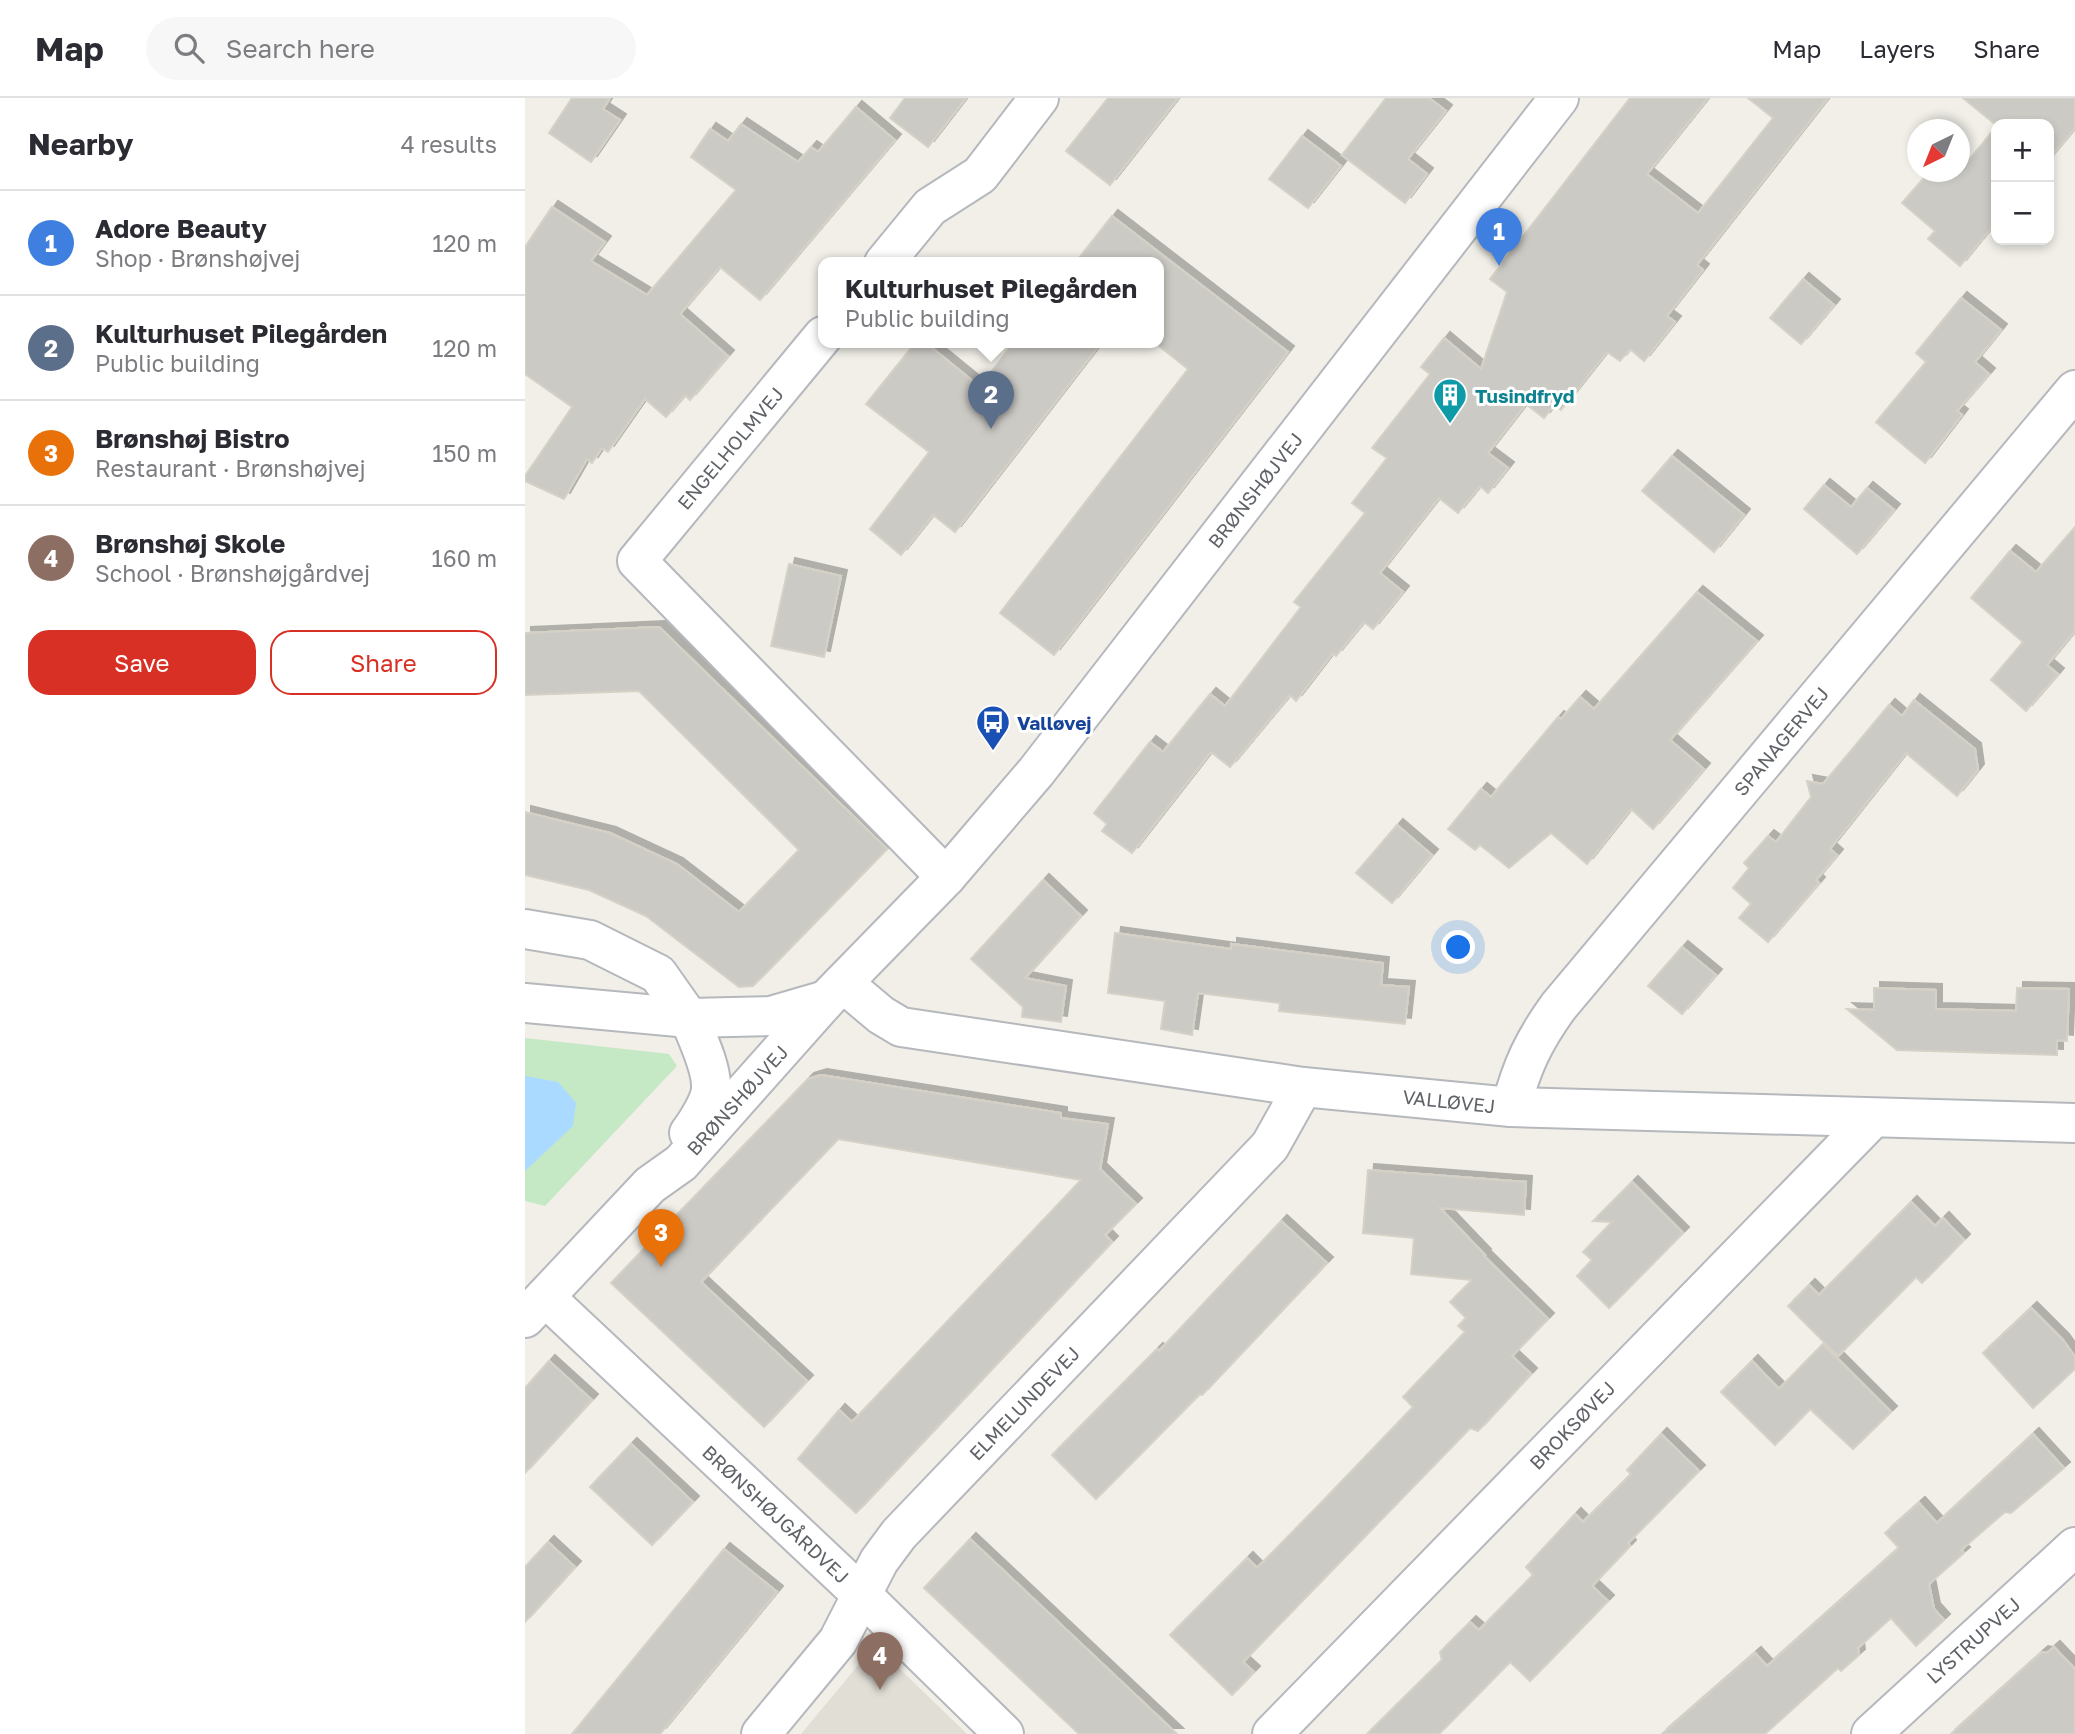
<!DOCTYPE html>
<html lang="en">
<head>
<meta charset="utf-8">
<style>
	:root { --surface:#fff; --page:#f7f7f7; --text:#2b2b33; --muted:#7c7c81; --line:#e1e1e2; --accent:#d93025 }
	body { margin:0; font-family:"Golos Text",sans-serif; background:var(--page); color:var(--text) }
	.controls { position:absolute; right:21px; top:21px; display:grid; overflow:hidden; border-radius:14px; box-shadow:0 4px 10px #0003 }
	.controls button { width:63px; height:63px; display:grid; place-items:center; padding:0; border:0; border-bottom:2px solid var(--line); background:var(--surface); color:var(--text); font:35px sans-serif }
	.compass { position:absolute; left:1382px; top:21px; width:63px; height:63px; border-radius:50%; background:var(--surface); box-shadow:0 4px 10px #0003; rotate:223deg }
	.you { position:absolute; left:934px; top:850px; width:24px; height:24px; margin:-18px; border:5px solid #fff; border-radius:50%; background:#1a73e8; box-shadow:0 0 0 10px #1a73e833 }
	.badge { display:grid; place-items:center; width:46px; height:46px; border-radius:50%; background:var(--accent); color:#fff; font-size:23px; font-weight:700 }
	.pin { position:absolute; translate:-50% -58px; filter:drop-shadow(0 2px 4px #0008) }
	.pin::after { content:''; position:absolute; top:37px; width:24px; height:21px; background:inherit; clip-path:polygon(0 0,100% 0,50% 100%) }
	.popup { position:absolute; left:293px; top:159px; width:346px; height:91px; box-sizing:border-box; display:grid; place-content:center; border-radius:14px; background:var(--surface); filter:drop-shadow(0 2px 5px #0005); font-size:23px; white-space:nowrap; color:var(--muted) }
	.popup b { font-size:26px; color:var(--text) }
	.popup::after { content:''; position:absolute; left:50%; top:100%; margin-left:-14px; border:14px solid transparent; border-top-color:var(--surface) }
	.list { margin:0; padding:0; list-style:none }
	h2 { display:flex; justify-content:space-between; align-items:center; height:91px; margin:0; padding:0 28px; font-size:30px }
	h2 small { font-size:23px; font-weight:400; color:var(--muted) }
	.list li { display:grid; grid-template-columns:46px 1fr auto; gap:21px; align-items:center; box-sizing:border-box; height:105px; padding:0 28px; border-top:2px solid var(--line) }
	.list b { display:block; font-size:26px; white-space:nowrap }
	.list p { margin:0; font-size:23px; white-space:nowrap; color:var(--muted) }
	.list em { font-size:23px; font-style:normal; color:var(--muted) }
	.actions { display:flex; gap:14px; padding:21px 28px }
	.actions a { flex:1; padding:16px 0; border:2px solid var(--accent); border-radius:21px; text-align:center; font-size:24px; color:var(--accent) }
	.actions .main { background:var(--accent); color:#fff }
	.icon { flex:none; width:38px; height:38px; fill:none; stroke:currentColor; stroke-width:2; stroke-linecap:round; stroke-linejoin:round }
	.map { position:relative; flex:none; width:1550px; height:1636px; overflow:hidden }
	header { display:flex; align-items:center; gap:42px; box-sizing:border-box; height:98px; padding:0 35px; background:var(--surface); border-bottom:2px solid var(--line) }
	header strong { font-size:33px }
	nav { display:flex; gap:38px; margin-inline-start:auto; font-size:24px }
	.search { width:490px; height:63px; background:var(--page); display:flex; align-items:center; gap:18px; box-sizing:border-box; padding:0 24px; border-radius:38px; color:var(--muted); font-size:26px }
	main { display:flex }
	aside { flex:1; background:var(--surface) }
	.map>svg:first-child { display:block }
</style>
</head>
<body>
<header>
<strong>Map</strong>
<div class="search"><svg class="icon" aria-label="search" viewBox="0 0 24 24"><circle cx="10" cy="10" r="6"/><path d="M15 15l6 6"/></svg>Search here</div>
<nav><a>Map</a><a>Layers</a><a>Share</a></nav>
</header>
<main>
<aside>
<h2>Nearby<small>4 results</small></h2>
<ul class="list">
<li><span class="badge" style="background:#3f7fe0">1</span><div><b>Adore Beauty</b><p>Shop · Brønshøjvej</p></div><em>120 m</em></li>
<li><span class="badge" style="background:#5c6f8a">2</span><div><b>Kulturhuset Pilegården</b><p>Public building</p></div><em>120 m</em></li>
<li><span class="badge" style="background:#e8710a">3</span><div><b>Brønshøj Bistro</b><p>Restaurant · Brønshøjvej</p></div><em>150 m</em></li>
<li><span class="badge" style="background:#8d6e63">4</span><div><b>Brønshøj Skole</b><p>School · Brønshøjgårdvej</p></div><em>160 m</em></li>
</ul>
<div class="actions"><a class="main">Save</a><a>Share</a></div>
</aside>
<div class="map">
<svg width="1550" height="1636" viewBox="0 0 1550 1636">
	<defs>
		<filter id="shadow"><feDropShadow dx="6" dy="-6" stdDeviation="0" flood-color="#0004"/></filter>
	</defs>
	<rect width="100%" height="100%" fill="#f1efe8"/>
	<polygon fill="#e1ded6" points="350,1547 442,1636 276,1636"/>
	<polygon fill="#c5e8c5" points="0,940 144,956 152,968 20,1108 0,1103"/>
	<polygon fill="#aadaff" points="0,978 33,984 51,1005 48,1028 0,1073"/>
	<g fill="#cccac5" stroke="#d6d1c6" stroke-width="2" filter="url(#shadow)">
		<polygon points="47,0 85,0 78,11 95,22 66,64 24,35"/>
		<polygon points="380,0 441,0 403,49 365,20"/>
		<polygon points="583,0 653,0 585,87 541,53"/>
		<polygon points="861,0 904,0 921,13 883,61 902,76 880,105 817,57"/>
		<polygon points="1105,0 1183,0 1122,76 1173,115 1248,20 1223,0 1303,0 1172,167 1178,172 1142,218 1150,224 1119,263 1105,251 1095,263 1082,254 1036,312 1029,307 1019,320 1001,306 963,355 983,370 963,395 955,388 933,415 914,400 855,475 878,494 848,531 839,524 811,558 808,555 771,603 765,597 705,669 686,654 607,755 577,733 582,726 569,715 625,644 638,654 685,596 700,608 776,509 769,504 840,415 827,405 862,360 847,350 905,276 896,269 919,240 956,271 982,194 965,181"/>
		<polygon points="1438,0 1550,0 1550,30 1524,61 1524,26 1471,27"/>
		<polygon points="331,9 370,42 235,202 195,169 155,216 203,258 165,302 160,297 141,319 120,301 83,354 77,350 67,365 62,361 39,401 0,383 0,378 47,309 0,276 0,149 27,109 80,144 66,163 122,197 211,92 166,59 185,31 203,43 216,26 273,64 286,49 293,54"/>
		<polygon points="1471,29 1471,124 1435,168 1403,141 1410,133 1377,105 1404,74 1434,74"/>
		<polygon points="777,38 816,68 783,110 744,81"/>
		<polygon points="587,118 763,254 529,557 475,515 663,271 634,248 634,165 550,165"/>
		<polygon points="1278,181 1309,207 1276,246 1245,220"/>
		<polygon points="1436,200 1476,232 1450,264 1464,276 1432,313 1437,317 1400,365 1351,324 1401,264 1391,255"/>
		<polygon points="390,245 401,245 455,289 488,245 576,245 430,434 408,417 376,457 345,431 404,354 341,306"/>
		<polygon points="1147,358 1219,417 1189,454 1117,393"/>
		<polygon points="1299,387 1326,409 1342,390 1369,412 1332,456 1279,411"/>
		<polygon points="1550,429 1550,533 1522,567 1533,576 1501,613 1466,582 1498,544 1446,500 1485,453 1511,474"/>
		<polygon points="264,466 316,478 299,559 246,548"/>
		<polygon points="1172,494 1232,543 1145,642 1179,671 1128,731 1106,711 1062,766 1026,735 984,770 955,747 950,752 923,731 956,691 966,699 1033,619 1036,621 1055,599 1069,611"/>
		<polygon points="134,529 362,751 228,888 214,889 121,818 64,792 0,777 0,714 85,735 152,766 214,814 274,752 114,593 0,597 0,535"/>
		<polygon points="1389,602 1450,651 1453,672 1432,698 1381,655 1305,751 1312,757 1291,782 1294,785 1243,844 1214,820 1226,806 1208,790 1224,770 1219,765 1243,738 1251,744 1286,699 1282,683 1298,686 1364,607 1377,618"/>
		<polygon points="872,727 907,757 867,805 831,775"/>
		<polygon points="518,782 556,818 500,880 541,888 536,924 497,919 498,909 446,861"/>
		<polygon points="590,835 706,851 706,846 858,865 856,887 884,889 880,926 754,913 755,905 673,895 667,937 636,931 640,903 583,895"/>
		<polygon points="1157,849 1191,877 1157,916 1123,888"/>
		<polygon points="1349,890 1411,892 1411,911 1491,913 1492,890 1544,891 1542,943 1532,942 1532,957 1372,952 1322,911 1349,912"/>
		<polygon points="296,977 536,1015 536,1020 583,1026 575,1071 611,1106 580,1137 587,1144 331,1415 273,1361 314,1312 327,1324 556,1082 313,1041 176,1184 282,1283 239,1329 86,1185 283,981"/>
		<polygon points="843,1072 1001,1084 999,1117 915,1110 960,1157 959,1158 1023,1221 987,1258 1006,1276 953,1333 945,1330 718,1564 729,1574 707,1597 645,1537 722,1460 732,1470 794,1407 888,1309 878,1299 940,1234 933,1228 941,1220 925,1204 947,1182 886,1176 889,1140 838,1135"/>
		<polygon points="1107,1084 1158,1135 1084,1210 1052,1178 1067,1162 1058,1154 1087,1124 1068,1123"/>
		<polygon points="1386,1104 1410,1128 1418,1120 1439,1142 1397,1185 1391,1179 1313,1258 1263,1208 1284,1187 1294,1197"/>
		<polygon points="756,1123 802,1165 677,1297 675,1296 571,1401 527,1357 632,1251 634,1253"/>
		<polygon points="1506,1210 1538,1242 1550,1259 1550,1271 1508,1310 1458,1255"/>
		<polygon points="1298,1246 1366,1314 1328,1351 1285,1311 1250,1347 1196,1294 1227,1263 1254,1291"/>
		<polygon points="24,1263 67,1302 0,1375 0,1290"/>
		<polygon points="1136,1336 1174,1373 1103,1445 1105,1448 1067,1488 1083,1503 1005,1583 985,1564 914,1636 842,1636 917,1562 915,1554 945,1524 954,1532 1008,1477 1001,1469 1050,1416 1058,1424 1106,1376 1102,1372"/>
		<polygon points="1508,1336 1539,1370 1486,1415 1480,1414 1436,1452 1439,1455 1404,1486 1409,1511 1419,1522 1391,1548 1366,1520 1333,1550 1334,1557 1316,1573 1313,1570 1240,1636 1137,1636 1230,1555 1242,1568 1374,1450 1360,1435 1394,1405 1412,1425"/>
		<polygon points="106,1346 168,1404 127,1447 65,1389"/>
		<polygon points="445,1441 652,1636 554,1636 399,1490"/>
		<polygon points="23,1444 50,1469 0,1524 0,1469"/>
		<polygon points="199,1451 252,1494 135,1636 47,1636"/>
		<polygon points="1529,1549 1550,1571 1550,1636 1426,1636 1517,1554 1522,1555"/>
	</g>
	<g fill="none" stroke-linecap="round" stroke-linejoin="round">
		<g stroke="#b5b8bc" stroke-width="42">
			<g id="minor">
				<polyline points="359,165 405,109 455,77 514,0"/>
				<polyline points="298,238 112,463 421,779"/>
				<polyline points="0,831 65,842 133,876 164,920"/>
				<polyline points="318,885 356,917 376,929 778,989 986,1009 1550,1025"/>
				<path d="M986 1009C997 968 1008 944 1033 909L1550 292"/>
				<polyline points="20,1199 338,1498 479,1636"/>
				<polyline points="236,1636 313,1543 354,1463 374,1436 745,1048 778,989"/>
				<polyline points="747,1636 1348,1020"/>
				<polyline points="1346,1636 1550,1449"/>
			</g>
		</g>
		<g stroke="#b5b8bc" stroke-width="42">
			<g id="tertiary">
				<polyline points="0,905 164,920 246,918 301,902"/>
				<path d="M164 920C172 939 187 970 186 990 186 1002 172 1025 164 1035"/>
				<polyline points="0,1220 125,1087 156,1065 301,902 421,779 511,674 1034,0"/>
			</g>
		</g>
		<use href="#minor" stroke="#fff" stroke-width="38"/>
		<use href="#tertiary" stroke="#fff" stroke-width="38"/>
	</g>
	<defs>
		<g id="building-pin" transform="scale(1.75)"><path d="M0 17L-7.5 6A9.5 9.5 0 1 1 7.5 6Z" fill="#0f9aa8" stroke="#fff"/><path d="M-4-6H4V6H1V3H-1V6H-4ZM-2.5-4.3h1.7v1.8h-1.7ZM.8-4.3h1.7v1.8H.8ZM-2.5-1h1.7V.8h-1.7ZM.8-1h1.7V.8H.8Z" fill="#fff"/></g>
		<g id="bus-pin" transform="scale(1.75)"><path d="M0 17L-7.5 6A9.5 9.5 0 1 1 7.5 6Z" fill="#1a4fb4" stroke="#fff"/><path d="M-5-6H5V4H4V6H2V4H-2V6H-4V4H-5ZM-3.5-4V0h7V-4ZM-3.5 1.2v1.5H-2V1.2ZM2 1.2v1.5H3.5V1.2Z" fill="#fff"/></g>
	</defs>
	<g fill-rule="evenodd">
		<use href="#building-pin" x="925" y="297"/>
		<use href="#bus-pin" x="468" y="624"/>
	</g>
	<g text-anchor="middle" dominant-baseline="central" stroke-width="6" stroke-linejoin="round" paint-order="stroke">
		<g font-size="19" font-weight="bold" fill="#0d838f" stroke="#fff" text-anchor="start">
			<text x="950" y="297">Tusindfryd</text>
		</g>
		<g font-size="19" fill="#5f6368" stroke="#fff">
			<text transform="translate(205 350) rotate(-50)">ENGELHOLMVEJ</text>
			<text transform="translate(730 392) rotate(-52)">BRØNSHØJVEJ</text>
			<text transform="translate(1256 643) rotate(-50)">SPANAGERVEJ</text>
			<text transform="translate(212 1002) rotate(-48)">BRØNSHØJVEJ</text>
			<text transform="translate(924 1003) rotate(6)">VALLØVEJ</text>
			<text transform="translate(499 1305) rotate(-46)">ELMELUNDEVEJ</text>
			<text transform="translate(1047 1327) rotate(-46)">BROKSØVEJ</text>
			<text transform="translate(251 1416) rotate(43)">BRØNSHØJGÅRDVEJ</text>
			<text transform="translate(1448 1542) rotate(-42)">LYSTRUPVEJ</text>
		</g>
		<g font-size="19" font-weight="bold" fill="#164399" stroke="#fff" text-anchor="start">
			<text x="492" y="624">Valløvej</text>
		</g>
	</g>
</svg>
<div class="controls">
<button>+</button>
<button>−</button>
</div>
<svg class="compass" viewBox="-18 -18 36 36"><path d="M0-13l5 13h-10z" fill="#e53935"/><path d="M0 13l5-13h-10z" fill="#7c7c81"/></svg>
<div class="you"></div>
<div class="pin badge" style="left:974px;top:168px;background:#3f7fe0">1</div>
<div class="pin badge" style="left:466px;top:331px;background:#5c6f8a">2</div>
<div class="popup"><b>Kulturhuset Pilegården</b>Public building</div>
<div class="pin badge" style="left:136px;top:1169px;background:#e8710a">3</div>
<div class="pin badge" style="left:355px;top:1592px;background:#8d6e63">4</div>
</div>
</main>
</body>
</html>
